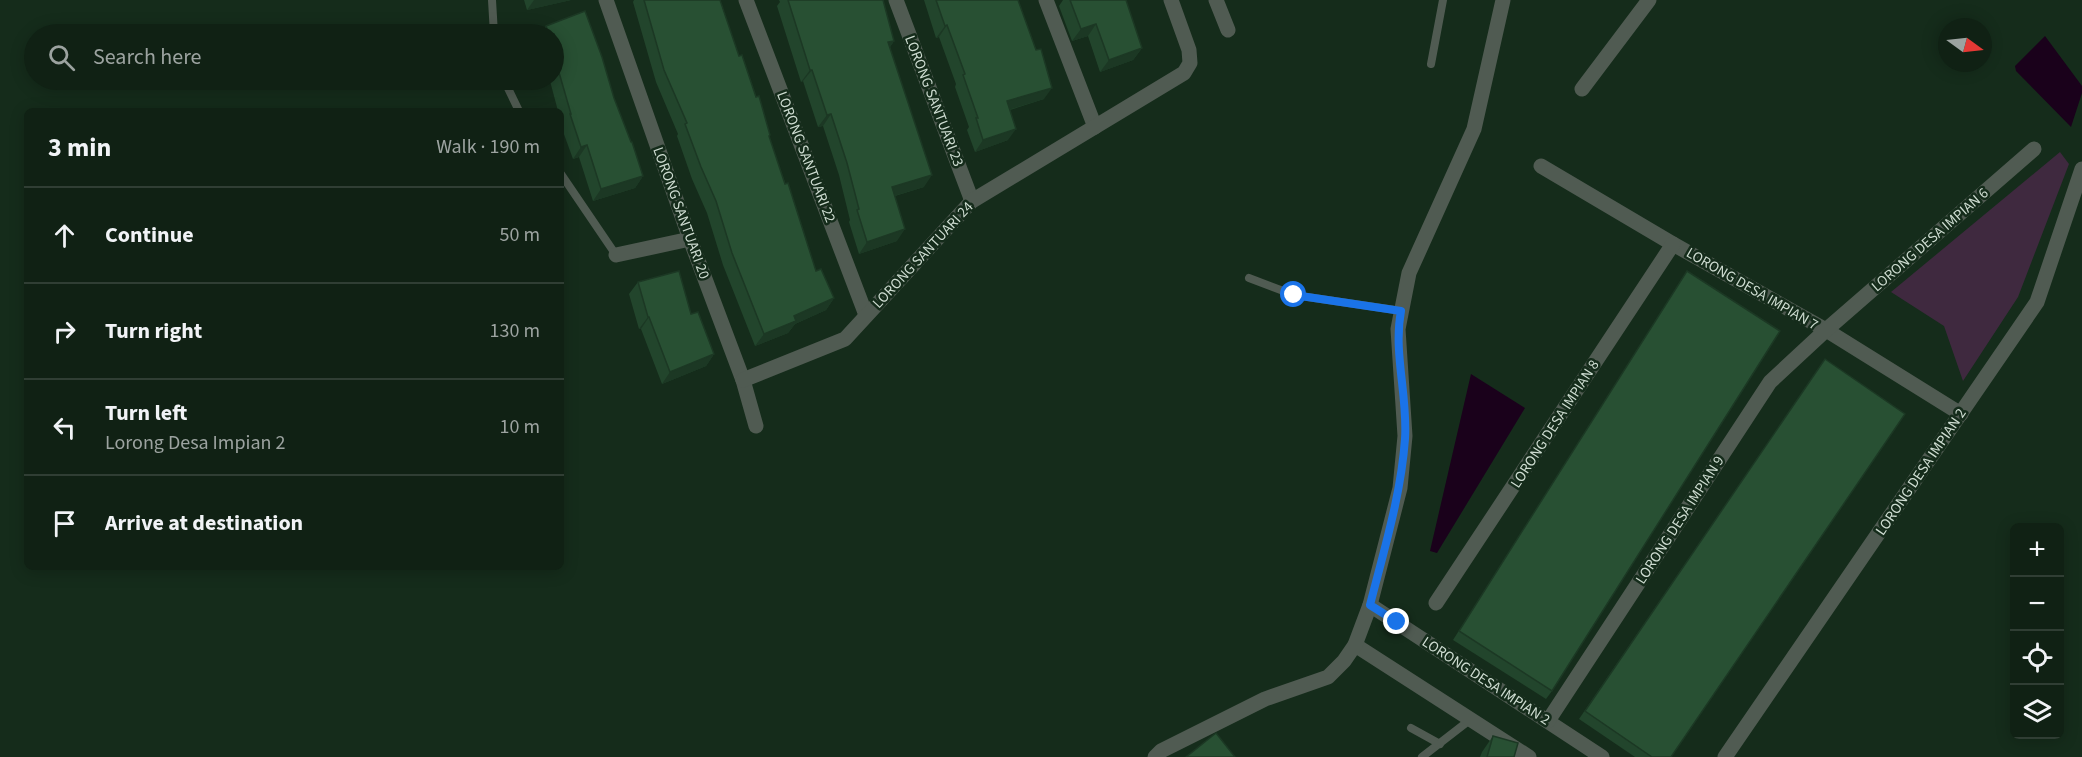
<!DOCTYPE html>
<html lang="en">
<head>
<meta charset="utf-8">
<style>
	:root { --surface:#102114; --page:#19291d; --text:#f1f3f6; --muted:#9ca3a0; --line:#303e34 }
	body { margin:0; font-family:"Source Sans 3",sans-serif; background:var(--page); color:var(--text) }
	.controls { position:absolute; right:18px; bottom:18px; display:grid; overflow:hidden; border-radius:9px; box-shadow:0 3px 15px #0003 }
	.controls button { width:54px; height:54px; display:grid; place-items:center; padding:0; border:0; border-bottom:2px solid var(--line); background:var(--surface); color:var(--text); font:30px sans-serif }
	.compass { position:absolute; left:1938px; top:18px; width:54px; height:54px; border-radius:50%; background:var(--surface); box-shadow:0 3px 15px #0003; rotate:105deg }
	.stop { position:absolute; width:18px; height:18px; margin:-14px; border:4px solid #1a73e8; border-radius:50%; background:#fff }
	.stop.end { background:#1a73e8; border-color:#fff; box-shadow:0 2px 6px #0008 }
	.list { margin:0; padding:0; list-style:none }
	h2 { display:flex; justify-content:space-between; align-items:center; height:78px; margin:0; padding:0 24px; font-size:26px }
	h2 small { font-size:20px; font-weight:400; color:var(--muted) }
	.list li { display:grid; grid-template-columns:39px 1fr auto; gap:18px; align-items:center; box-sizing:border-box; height:96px; padding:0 24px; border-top:2px solid var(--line) }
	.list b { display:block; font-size:22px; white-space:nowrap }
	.list p { margin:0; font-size:20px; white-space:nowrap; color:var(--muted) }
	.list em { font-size:20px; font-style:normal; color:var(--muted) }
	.icon { flex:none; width:33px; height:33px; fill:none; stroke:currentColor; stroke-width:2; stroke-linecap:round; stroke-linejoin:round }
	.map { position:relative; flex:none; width:2082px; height:757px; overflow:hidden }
	.search { position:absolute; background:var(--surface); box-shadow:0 3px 15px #0003; left:24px; top:24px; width:540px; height:66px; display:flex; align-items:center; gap:15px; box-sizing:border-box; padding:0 21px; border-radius:33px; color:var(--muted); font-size:22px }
	.panel { position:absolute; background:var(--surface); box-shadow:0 3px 15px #0003; left:24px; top:108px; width:540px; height:462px; border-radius:9px }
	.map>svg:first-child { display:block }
</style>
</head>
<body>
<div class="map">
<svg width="2082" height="757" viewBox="0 0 2082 757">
	<rect width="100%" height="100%" fill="#152c1b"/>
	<polygon fill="#3f293f" points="2060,152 2069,164 2018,297 1963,381 1944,326 1891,292"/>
	<g fill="#1a011b">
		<polygon points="2045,36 2082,86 2082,93 2071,127 2016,71 2015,66"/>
		<polygon points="1471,374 1525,408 1437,553 1430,551"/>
	</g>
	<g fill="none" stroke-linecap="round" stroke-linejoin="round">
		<g stroke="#505b52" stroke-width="8">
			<polyline points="492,0 494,34"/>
			<polyline points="1431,64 1443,0"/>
			<polyline points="504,80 519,111"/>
			<polyline points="561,174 616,255"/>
			<polyline points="1249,278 1294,295 1402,311"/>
			<polyline points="1411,728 1440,744"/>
			<polyline points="1422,757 1471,719"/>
		</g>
		<g stroke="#505b52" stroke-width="15">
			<polyline points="606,0 690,239 743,380 756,426"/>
			<polyline points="746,0 866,315"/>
			<polyline points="896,0 972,201"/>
			<polyline points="1046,0 1095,127"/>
			<polyline points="1216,0 1228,30"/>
			<polyline points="1582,89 1649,0"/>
			<polyline points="1541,166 1673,244 1826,330 1961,414"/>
			<polyline points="616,255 690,239"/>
			<polyline points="743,380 845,339 972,201 1184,73 1190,63 1189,50 1171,0"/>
			<polyline points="1436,603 1673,244"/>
			<polyline points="1370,605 1602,757"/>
			<polyline points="1355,645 1529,757"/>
			<polyline points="1548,721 1770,382 1826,330 2034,149"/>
			<polyline points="1155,757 1161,751 1265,699 1328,677 1344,661 1355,645 1370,605 1400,488 1405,436 1398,329 1409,273 1474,129 1503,0"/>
			<polyline points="1725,757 2037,302 2082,169"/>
		</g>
	</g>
	<g fill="#22452c">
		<polygon points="524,0 571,0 527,10"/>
		<polygon points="634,0 720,0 739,56 770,135 769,137 816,271 834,298 826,310 795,324 788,333 755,346 723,265 707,213 692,179 677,136 678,134 656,82 633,2"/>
		<polygon points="779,0 883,0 894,41 890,47 924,187 895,196 897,241 859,254 849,222 850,220 839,175 823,126 818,127 803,81 801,82 777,6 780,2"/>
		<polygon points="924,0 1018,0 1044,99 1010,110 1008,140 975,152 967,130 969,127 955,87 956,84 939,37 936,38"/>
		<polygon points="1063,0 1126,0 1142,48 1133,60 1100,72 1088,36 1072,41 1059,6"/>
		<polygon points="546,26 614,98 643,176 635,188 593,201 579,157 573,159 561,126 562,125 561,120 561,111 558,111 550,81 550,80 554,80 554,34 540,34"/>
		<polygon points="1687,271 1552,691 1546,699 1453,640"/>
		<polygon points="638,282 691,314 714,354 706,366 662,384 641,329 639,329 629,294"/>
		<polygon points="1825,359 1671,757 1635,757 1579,719"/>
		<polygon points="1493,736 1514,757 1480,757 1482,752"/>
	</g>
	<g fill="#1c3824">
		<polygon points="534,0 571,0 527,10"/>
		<polygon points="1096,24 1088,36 1072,41 1081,29"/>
		<polygon points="947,25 939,37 936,38 945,26"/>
		<polygon points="894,41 886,53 888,42"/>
		<polygon points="1142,48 1133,60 1100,72 1109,60"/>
		<polygon points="810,70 812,70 803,81 801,82"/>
		<polygon points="1052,88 1044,99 998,113 1007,101"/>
		<polygon points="831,114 823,126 818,127 827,115"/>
		<polygon points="1016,129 1008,140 975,152 983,140"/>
		<polygon points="587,145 579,157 573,159 581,147"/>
		<polygon points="932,175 924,187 884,199 892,187"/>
		<polygon points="643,176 635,188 593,201 601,189"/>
		<polygon points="905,229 897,241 859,254 867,242"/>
		<polygon points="834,298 826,310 795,324 788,333 755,346 764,334 794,316"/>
		<polygon points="648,317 649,317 641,329 639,329"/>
		<polygon points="714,354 706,366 662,384 670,372"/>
	</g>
	<g fill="#285033" stroke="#1c3824" stroke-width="1.5">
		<polygon points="644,0 720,0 739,56 742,55 756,97 759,96 770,135 769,136 785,184 788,183 816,271 821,269 834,298 794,316 796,321 764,334 732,253 716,201 701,167 685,124 687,123 664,70"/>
		<polygon points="788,0 883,0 894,41 888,42 932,175 892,187 905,229 867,242 857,210 859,209 847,163 831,114 827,115 812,70 810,70"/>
		<polygon points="936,0 1018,0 1036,50 1041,49 1052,88 1007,101 1016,129 983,140 976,118 978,118 963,75 965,74 947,25 945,26"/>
		<polygon points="1070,0 1126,0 1142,48 1109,60 1096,24 1081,29"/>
		<polygon points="585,11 602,57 614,98 631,142 632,142 643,176 601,189 587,145 581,147 570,114 571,114 558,69 561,68 554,46 554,34 549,34 546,26"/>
		<polygon points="679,271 691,314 698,312 714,354 670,372 649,317 648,317 638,282"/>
		<polygon points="1687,271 1780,331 1552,691 1459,631"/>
		<polygon points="1825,359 1905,414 1671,757 1652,757 1585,711"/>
		<polygon points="1216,733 1235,757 1186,757"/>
		<polygon points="1493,736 1518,743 1514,757 1487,757"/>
	</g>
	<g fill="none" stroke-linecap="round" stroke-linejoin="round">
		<path stroke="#1a73e8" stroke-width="8" d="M1294 295 1401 311C1393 353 1408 396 1405 439 1401 495 1384 550 1370 605L1397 622"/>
	</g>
	<g text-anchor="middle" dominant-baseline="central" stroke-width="5" stroke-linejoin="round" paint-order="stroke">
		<g font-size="15" fill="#cedcd1" stroke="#152c1b">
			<text transform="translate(934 101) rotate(69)">LORONG SANTUARI 23</text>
			<text transform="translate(806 157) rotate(69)">LORONG SANTUARI 22</text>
			<text transform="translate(681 213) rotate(70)">LORONG SANTUARI 20</text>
			<text transform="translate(1930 240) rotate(-41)">LORONG DESA IMPIAN 6</text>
			<text transform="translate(923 255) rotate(-47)">LORONG SANTUARI 24</text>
			<text transform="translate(1752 289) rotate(30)">LORONG DESA IMPIAN 7</text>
			<text transform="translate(1555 424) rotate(-57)">LORONG DESA IMPIAN 8</text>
			<text transform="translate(1921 472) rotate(-56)">LORONG DESA IMPIAN 2</text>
			<text transform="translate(1680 520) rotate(-57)">LORONG DESA IMPIAN 9</text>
			<text transform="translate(1486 681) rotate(33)">LORONG DESA IMPIAN 2</text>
		</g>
	</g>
</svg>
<div class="controls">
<button>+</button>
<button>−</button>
<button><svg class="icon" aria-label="locate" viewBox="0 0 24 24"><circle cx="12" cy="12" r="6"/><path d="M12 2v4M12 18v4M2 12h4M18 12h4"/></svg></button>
<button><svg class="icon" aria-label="layers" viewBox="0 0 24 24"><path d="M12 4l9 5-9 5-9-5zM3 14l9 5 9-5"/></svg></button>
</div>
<svg class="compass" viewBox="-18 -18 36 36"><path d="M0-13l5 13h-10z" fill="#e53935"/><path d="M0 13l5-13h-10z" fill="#9ca3a0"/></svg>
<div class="stop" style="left:1294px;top:295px"></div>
<div class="stop end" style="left:1397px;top:622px"></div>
<div class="search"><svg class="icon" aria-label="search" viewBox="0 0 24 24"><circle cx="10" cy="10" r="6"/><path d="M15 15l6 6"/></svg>Search here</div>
<section class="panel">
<h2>3 min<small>Walk · 190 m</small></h2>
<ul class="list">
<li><svg class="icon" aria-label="ahead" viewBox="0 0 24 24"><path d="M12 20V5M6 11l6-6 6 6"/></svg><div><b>Continue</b></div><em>50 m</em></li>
<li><svg class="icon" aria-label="right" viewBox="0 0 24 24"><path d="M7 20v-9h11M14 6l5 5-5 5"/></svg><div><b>Turn right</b></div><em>130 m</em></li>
<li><svg class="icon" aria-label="left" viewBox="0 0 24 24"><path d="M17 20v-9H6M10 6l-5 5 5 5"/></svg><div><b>Turn left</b><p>Lorong Desa Impian 2</p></div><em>10 m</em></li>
<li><svg class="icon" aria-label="arrive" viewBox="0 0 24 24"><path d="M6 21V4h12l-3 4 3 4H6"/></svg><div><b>Arrive at destination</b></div></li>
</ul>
</section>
</div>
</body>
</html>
